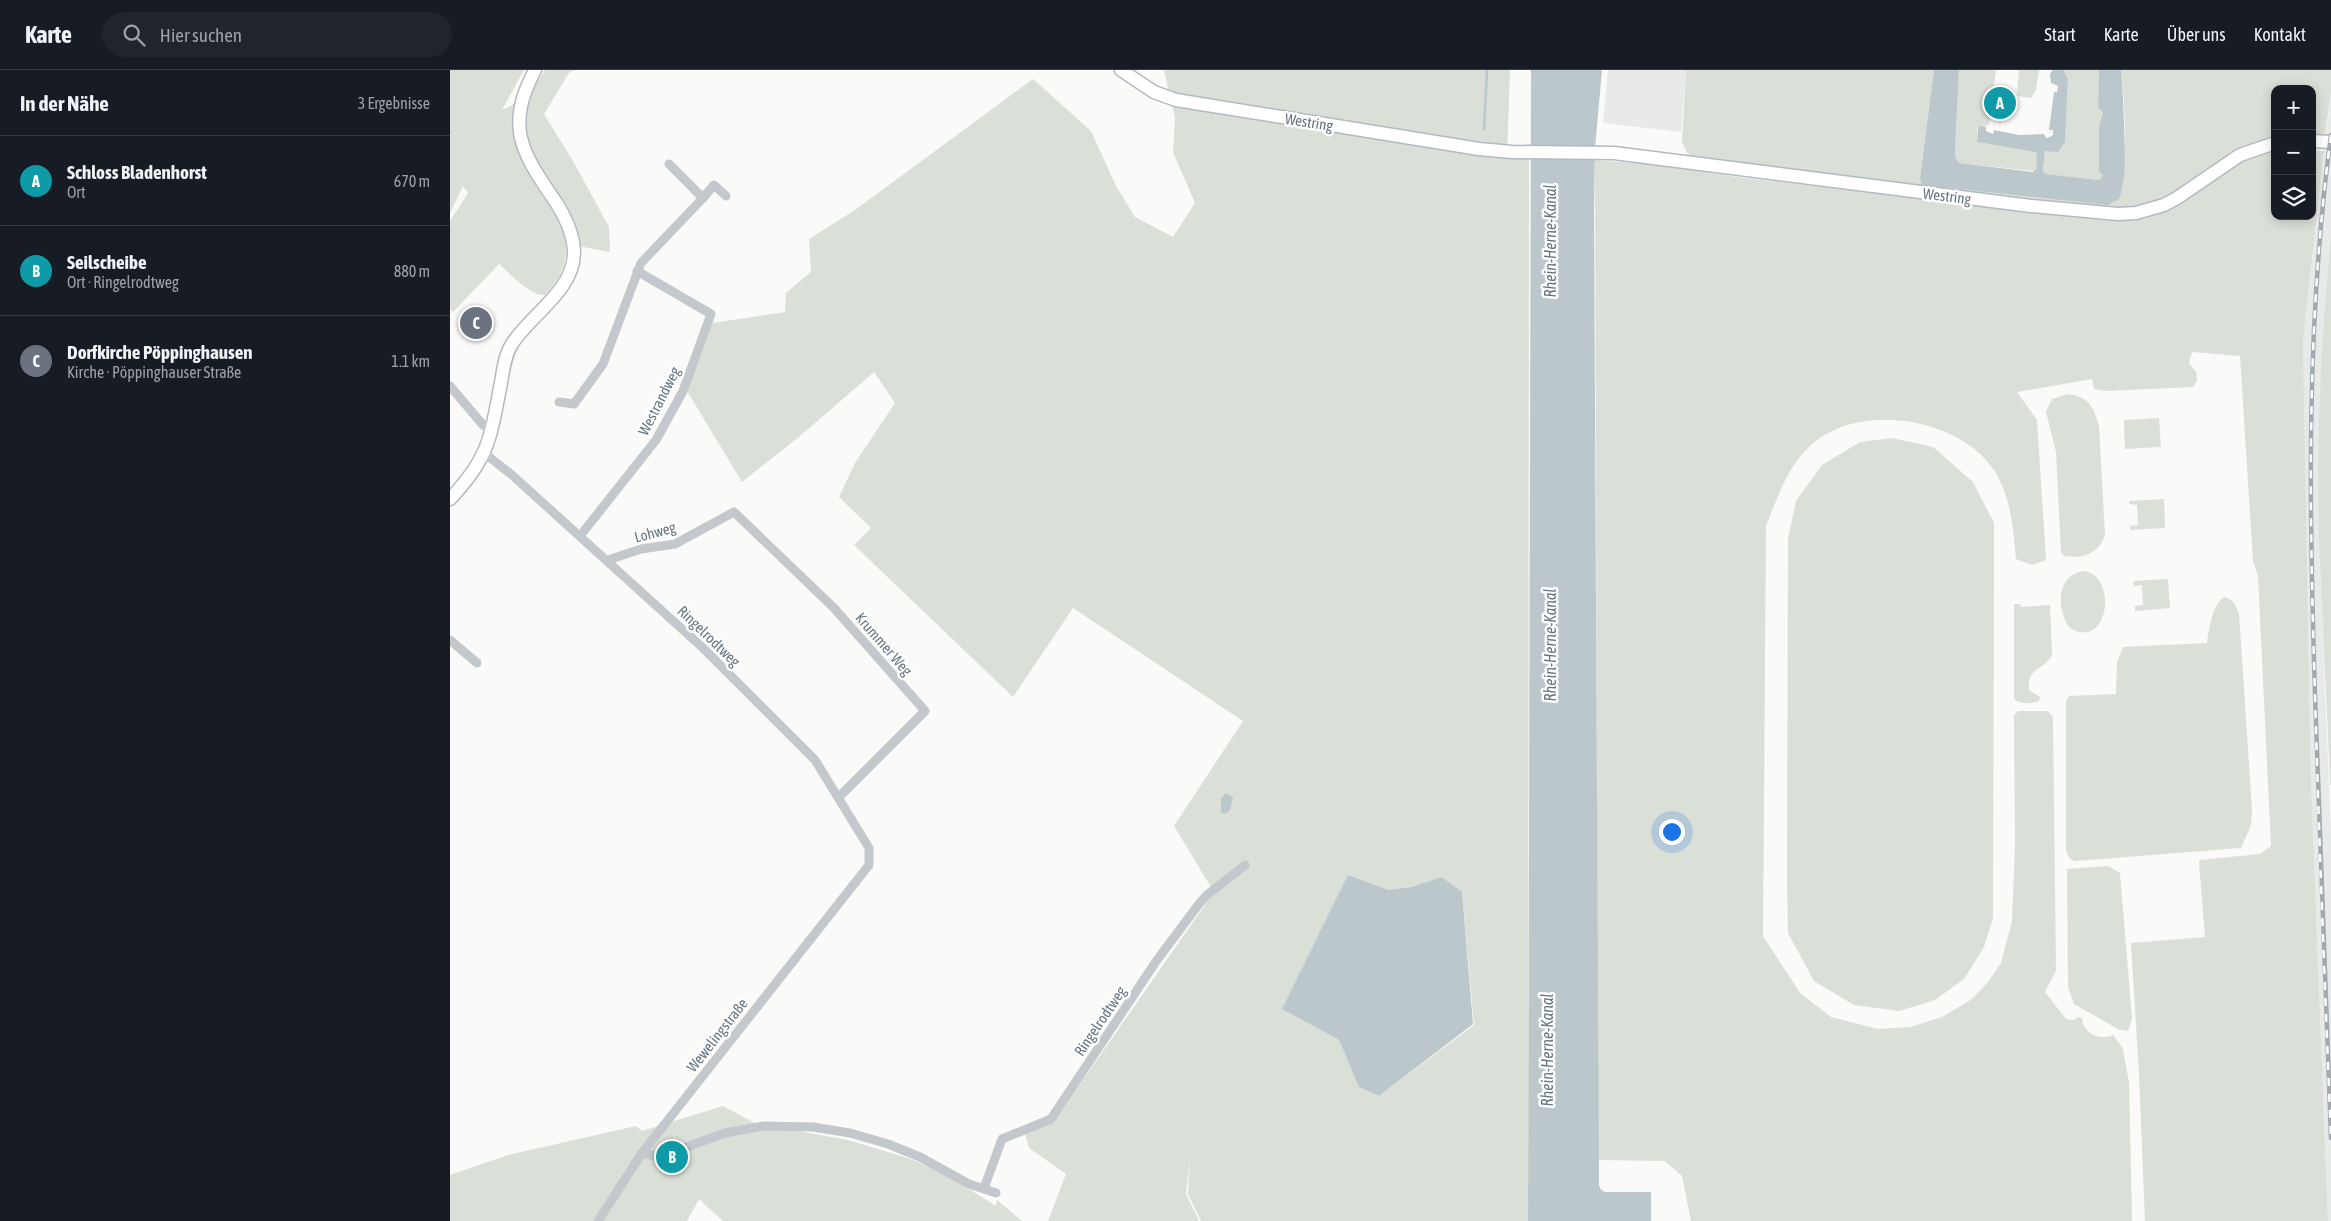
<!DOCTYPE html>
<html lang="de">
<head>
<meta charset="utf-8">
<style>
	:root { --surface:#171b24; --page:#20242c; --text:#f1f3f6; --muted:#9ea1a6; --line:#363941; --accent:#b45309 }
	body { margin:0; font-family:"Asap Condensed",sans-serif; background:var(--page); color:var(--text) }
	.controls { position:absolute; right:15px; top:15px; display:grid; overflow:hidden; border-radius:10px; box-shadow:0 2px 12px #0003 }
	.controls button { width:45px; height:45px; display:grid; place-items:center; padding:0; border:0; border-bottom:1px solid var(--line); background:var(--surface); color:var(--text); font:25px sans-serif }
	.you { position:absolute; left:1221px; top:761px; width:18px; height:18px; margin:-12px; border:4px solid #fff; border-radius:50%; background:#1a73e8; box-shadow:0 0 0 8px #1a73e833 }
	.badge { display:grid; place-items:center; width:32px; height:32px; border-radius:50%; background:var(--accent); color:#fff; font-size:16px; font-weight:700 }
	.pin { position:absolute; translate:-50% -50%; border:2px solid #fff; box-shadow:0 1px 5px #0006 }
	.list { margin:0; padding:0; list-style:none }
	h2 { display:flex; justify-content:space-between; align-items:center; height:65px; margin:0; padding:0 20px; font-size:21px }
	h2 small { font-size:16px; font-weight:400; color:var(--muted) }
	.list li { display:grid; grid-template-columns:32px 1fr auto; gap:15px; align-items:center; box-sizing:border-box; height:90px; padding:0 20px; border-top:1px solid var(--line) }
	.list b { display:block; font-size:19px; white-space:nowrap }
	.list p { margin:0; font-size:16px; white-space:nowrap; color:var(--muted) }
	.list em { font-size:16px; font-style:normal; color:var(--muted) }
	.icon { flex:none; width:28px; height:28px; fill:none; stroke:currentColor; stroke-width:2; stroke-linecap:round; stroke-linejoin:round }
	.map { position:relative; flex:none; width:1881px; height:1151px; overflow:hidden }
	header { display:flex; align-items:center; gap:30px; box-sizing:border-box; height:70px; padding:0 25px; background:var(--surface); border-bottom:1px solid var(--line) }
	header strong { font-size:24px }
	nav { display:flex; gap:28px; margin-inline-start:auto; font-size:18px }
	.search { width:350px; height:45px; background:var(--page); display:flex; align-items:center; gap:12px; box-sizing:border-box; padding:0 18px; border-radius:28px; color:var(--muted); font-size:19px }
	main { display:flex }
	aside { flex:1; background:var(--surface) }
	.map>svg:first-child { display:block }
</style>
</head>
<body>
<header>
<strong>Karte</strong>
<div class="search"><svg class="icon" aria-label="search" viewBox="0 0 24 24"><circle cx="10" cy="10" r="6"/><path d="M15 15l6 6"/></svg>Hier suchen</div>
<nav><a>Start</a><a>Karte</a><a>Über uns</a><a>Kontakt</a></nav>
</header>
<main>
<aside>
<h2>In der Nähe<small>3 Ergebnisse</small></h2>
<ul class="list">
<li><span class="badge" style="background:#0f9aa8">A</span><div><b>Schloss Bladenhorst</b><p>Ort</p></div><em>670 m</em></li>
<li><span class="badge" style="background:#0f9aa8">B</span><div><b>Seilscheibe</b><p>Ort · Ringelrodtweg</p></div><em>880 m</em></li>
<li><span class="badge" style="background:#6b7280">C</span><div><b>Dorfkirche Pöppinghausen</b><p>Kirche · Pöppinghauser Straße</p></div><em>1.1 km</em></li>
</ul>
</aside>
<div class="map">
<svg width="1881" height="1151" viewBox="0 0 1881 1151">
	<rect width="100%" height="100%" fill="#fafaf8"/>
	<g fill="#e8e9e9">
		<polygon points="1158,0 1236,0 1231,62 1153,53"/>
		<polygon points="1881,22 1881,163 1875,230 1869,349 1870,503 1881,759 1881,1151 1878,1151 1861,711 1853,270"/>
	</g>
	<g fill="#dadfd7" fill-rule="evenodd">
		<path d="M0 0H74L52 40 77 28 95 0H124L119 3 94 44 123 91 159 157 160 182 128 176 115 163C118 191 114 204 95 225 82 227 59 203 49 194L3 242 0 239V151L18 123 13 116 0 143Z"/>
		<path d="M714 0H1060L1057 87H1079L1078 1151H751L738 1124 740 1089 736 1124 749 1151H598L616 1104 579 1078 575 1063 605 1050 764 822 724 756 793 651 623 538 563 627 404 475 421 458 389 427 405 393 445 333 424 302 350 366 292 412 237 321 262 253 335 242 336 223 361 202 359 169 405 140 583 9 641 61 666 116 685 147 723 167 745 133 723 82 725 48ZM992 807 1012 822 1024 955 929 1026 909 1016 889 970 833 939 938 820 961 817Z"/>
		<path d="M1236 0H1484L1470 108 1672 120C1676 80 1676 40 1671 0H1881V22L1875 66H1862V19H1825V68L1719 128 1685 138H1639L1245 88 1237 83 1232 72Z"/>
		<polygon points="1509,0 1546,0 1539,55 1527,58 1527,72 1585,82 1588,84 1585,101 1509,93 1506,89 1505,80"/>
		<polygon points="1569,0 1589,0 1586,20 1581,28 1569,26 1567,24"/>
		<polygon points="1610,0 1649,0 1648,37 1653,43 1649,55 1649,102 1653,106 1649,110 1596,104 1593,101 1595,81 1615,72 1618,9 1613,1"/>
		<path d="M1825 78V146H1862V80L1874 81 1853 270 1861 711 1878 1151H1695L1689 1004 1681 873 1755 867 1749 793 1750 790 1810 784 1821 776 1808 506 1803 491 1790 286 1742 282 1739 293 1746 302 1747 311 1743 317 1657 321 1644 319 1642 309 1567 322 1587 350 1596 490 1582 495 1566 489C1563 460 1562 432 1547 405 1514 347 1407 330 1359 377 1337 398 1327 428 1316 456L1313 866 1350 923 1381 947 1428 959 1461 957 1492 947 1522 929 1538 912 1551 893 1562 851 1565 775 1564 646 1568 641H1598L1603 647 1606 901 1595 922 1616 949 1623 950 1628 947 1632 948C1632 963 1650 971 1663 965L1673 979 1679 1013 1682 1151H1241L1232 1106 1215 1091 1148 1090 1145 90 1210 95 1287 107 1664 151 1688 147 1789 91Z"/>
		<path d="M1881 163V715H1880C1876 593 1865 470 1869 348 1871 286 1875 224 1881 163Z"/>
		<path d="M1618 324C1638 326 1645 338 1649 357L1655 465C1649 484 1632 489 1614 486L1611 482 1606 382 1596 342 1602 329Z"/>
		<polygon points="1709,348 1711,377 1675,379 1674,350"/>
		<polygon points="1442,368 1483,377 1523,412 1544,453 1544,490 1543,848 1534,877 1514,909 1485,930 1449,941 1404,935 1364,911 1338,863 1337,811 1338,469 1346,431 1372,395 1410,372"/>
		<polygon points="1714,429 1715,458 1680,460 1680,456 1688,455 1687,435 1679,434 1679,431"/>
		<path d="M1633 501C1665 504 1661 568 1630 562 1622 561 1616 555 1614 547 1607 528 1611 505 1633 501Z"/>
		<polygon points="1718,509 1720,538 1685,541 1685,536 1693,535 1692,515 1684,516 1683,511"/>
		<path d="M1775 527C1783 529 1786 536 1789 544L1802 740 1801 755 1791 778 1625 791 1620 789 1616 781V631L1619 626 1666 624 1667 592 1673 577 1757 573C1759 561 1762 532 1775 527Z"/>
		<path d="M1564 534H1570L1571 537 1600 535 1602 585C1594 601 1577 596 1579 620L1590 627 1589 631C1581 634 1570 634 1564 629Z"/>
		<polygon points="1658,796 1670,803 1682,949 1678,961 1668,959 1624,934 1618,917 1617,799"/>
		<polygon points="273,1036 316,1059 348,1061 398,1070 461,1089 500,1107 546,1136 547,1130 572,1151 273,1151 249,1129 237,1151 0,1151 0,1105 58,1085 186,1056 192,1061"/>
	</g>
	<g fill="#bbc7cb">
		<polygon points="1081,0 1152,0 1145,78 1144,141 1149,1115 1151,1120 1155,1122 1201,1122 1201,1151 1078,1151"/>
		<path d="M1484 0H1509L1505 80 1506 89 1509 93 1583 102 1586 99 1587 84 1585 82 1527 72 1528 58 1531 56 1536 57V61L1543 64 1544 60 1569 65 1594 64 1596 68 1600 67 1603 65V60H1599L1604 22H1607L1608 16 1601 13 1600 4 1603 0H1613L1618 9 1615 72 1608 82 1595 81 1593 101 1596 104 1649 110 1653 106 1649 102V55L1653 43 1648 37 1649 0H1671C1673 17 1673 34 1674 51 1674 77 1678 103 1669 129L1658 135 1472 115 1470 108Z"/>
		<polygon points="776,723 783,727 780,741 774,744 771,742 771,729"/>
		<polygon points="898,805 938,820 961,817 992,807 1012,822 1023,954 929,1026 909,1017 889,970 832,939"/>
	</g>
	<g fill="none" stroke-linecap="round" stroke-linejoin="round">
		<polyline stroke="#bbc7cb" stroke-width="2.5" points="1034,59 1037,0"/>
		<g stroke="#b3babf" stroke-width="15">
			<g id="secondary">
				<polyline points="671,0 704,22 726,30 1029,79 1062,82 1164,83 1581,136 1668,144 1686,143 1714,135 1727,128 1790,85 1825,73"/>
				<polyline points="1862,71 1881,72"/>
				<path d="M0 429C38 389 40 370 50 318 53 303 54 286 62 274 81 244 125 220 124 181 123 161 114 144 103 128 70 80 56 55 85 0"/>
			</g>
		</g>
		<g stroke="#c3c8cc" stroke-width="9">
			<polyline points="253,128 264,115 276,126"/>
			<polyline points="0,316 33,355 42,360"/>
			<polyline points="109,332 124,334 153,294 191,193 253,128 219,94"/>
			<polyline points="34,383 62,405 253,578 365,690 419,778 419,795 192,1083 148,1151"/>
			<polyline points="130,466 206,370 233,321 261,244 187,201"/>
			<polyline points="158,490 191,479 225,474 284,442 384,538 475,641 389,727"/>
			<polyline points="0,570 27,593"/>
			<polyline points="192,1083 209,1087 275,1063 314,1056 363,1057 400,1063 438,1074 470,1087 519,1114 546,1123"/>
			<polyline points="534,1118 552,1069 601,1049 707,890 749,834 757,825 795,795"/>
		</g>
		<use href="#secondary" stroke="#fff" stroke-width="12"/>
		<g stroke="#a2aab0" stroke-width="4.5">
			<path id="rail" d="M1881 65C1856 252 1859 436 1865 624 1869 772 1875 920 1881 1068"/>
		</g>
		<use href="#rail" stroke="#fff" stroke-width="2.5" stroke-dasharray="8" stroke-linecap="butt"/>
	</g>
	<g text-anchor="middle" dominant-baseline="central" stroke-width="5" stroke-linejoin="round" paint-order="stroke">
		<g font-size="15" fill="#657683" stroke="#fff">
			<text transform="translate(859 52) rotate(9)">Westring</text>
			<text transform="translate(1497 126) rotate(7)">Westring</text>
			<text transform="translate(209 331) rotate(-63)">Westrandweg</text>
			<text transform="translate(205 462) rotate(-15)">Lohweg</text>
			<text transform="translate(259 566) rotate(44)">Ringelrodtweg</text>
			<text transform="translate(434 574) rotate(49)">Krummer Weg</text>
			<text transform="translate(650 951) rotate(-56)">Ringelrodtweg</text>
			<text transform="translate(267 965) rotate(-52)">Wewelingstraße</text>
		</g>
		<g font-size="16" font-style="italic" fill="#60757c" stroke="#fff">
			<text transform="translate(1100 171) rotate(-90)">Rhein-Herne-Kanal</text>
			<text transform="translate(1100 575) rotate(-90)">Rhein-Herne-Kanal</text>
			<text transform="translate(1097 980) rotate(-90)">Rhein-Herne-Kanal</text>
		</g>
	</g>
</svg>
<div class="controls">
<button>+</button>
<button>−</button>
<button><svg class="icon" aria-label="layers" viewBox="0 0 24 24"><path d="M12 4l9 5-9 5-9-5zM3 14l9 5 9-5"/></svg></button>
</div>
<div class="you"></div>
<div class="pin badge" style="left:1550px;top:33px;background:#0f9aa8">A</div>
<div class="pin badge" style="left:222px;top:1087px;background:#0f9aa8">B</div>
<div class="pin badge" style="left:26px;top:253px;background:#6b7280">C</div>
</div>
</main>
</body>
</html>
